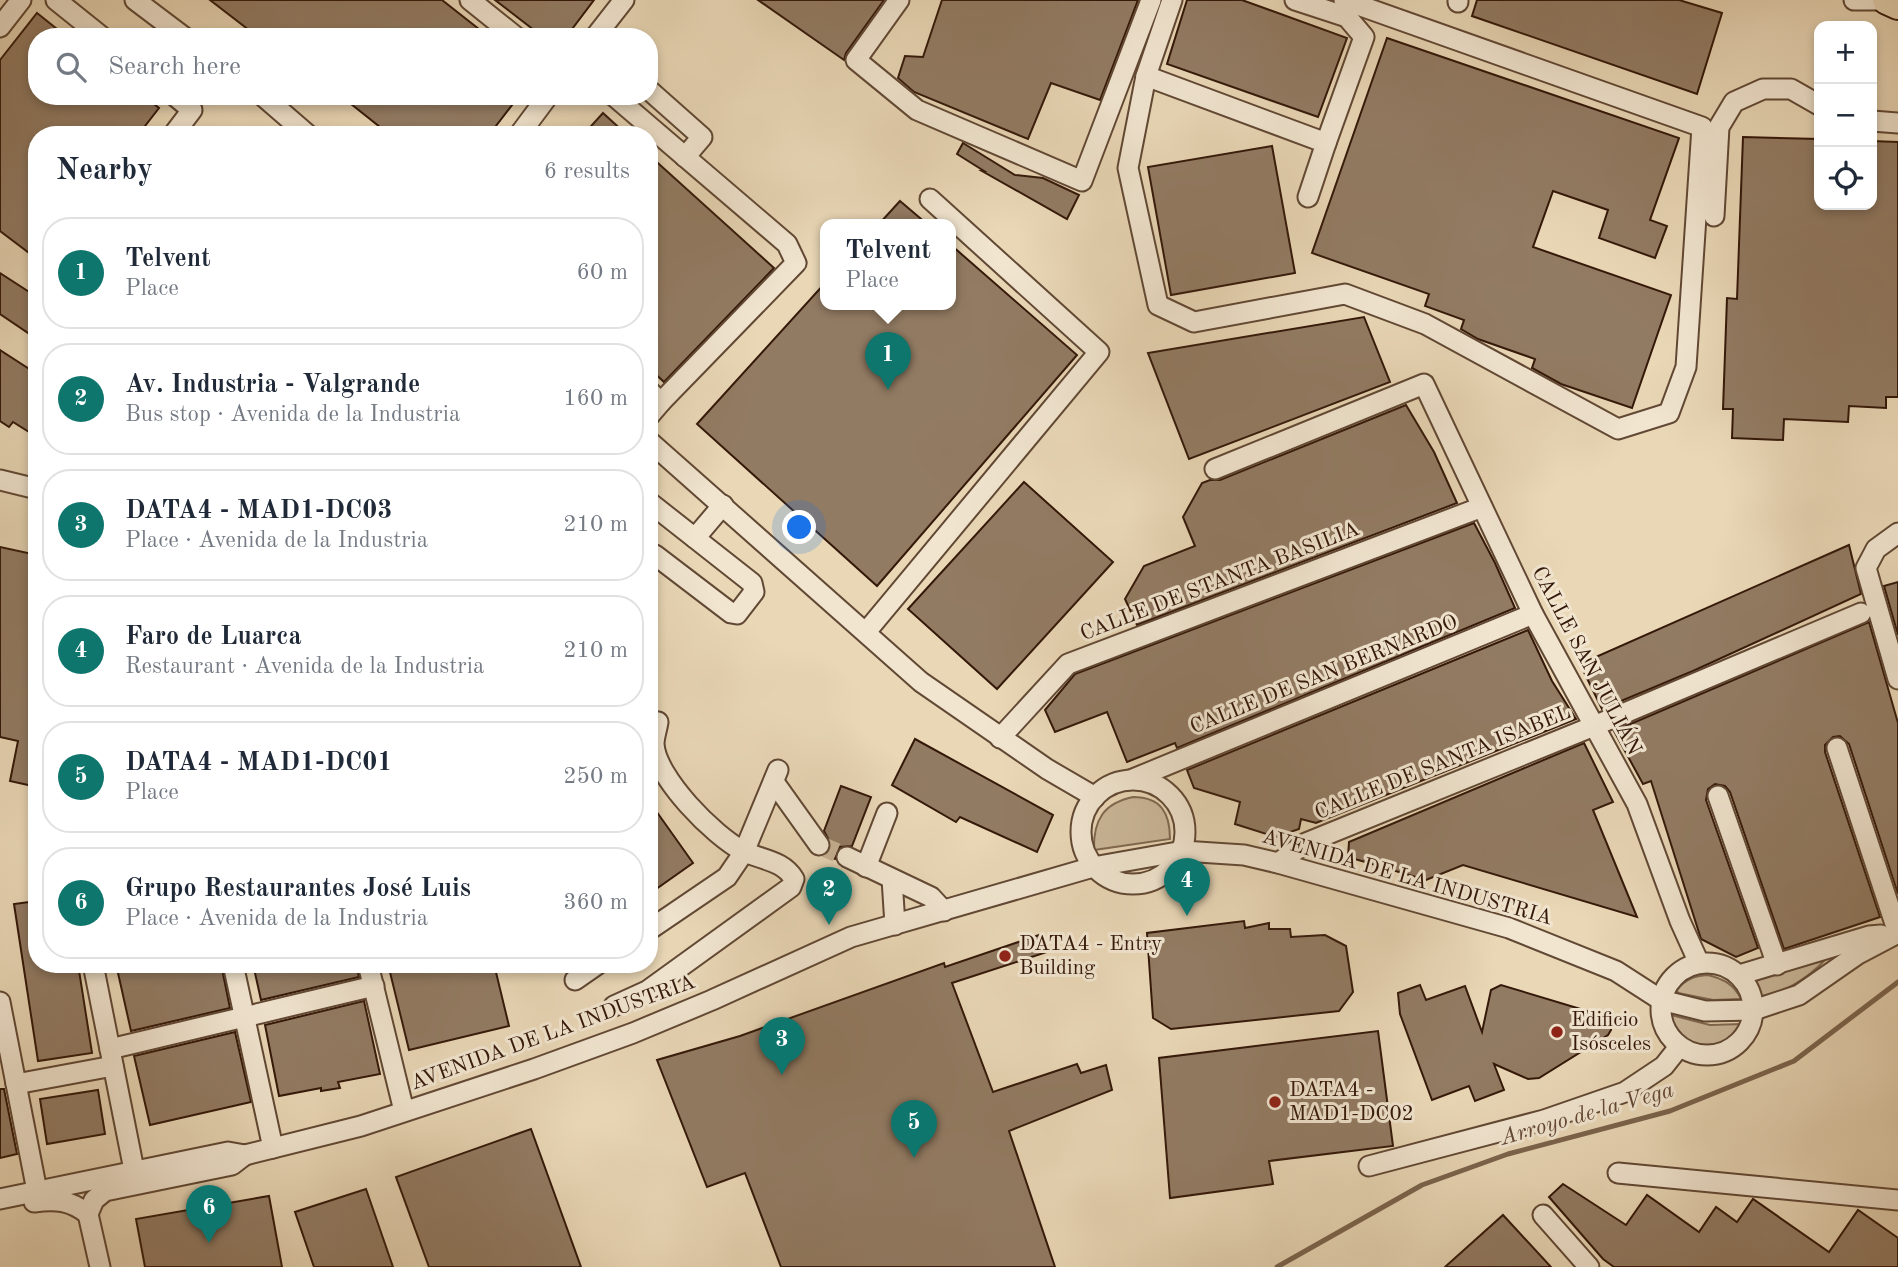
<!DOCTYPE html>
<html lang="en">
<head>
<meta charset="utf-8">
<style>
	:root { --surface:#fff; --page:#f2f2f3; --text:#1f2937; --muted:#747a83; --line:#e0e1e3; --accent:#0f766e }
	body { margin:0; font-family:"Old Standard TT",serif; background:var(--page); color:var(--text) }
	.controls { position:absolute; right:21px; top:21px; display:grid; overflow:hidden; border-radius:14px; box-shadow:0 4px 10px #0003 }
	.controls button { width:63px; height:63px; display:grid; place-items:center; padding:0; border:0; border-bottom:2px solid var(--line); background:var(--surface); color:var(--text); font:35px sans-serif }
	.you { position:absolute; left:800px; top:528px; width:24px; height:24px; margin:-18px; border:5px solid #fff; border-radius:50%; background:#1a73e8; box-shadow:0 0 0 10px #1a73e833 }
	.badge { display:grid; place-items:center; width:46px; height:46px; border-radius:50%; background:var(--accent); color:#fff; font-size:23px; font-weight:700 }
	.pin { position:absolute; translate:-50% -58px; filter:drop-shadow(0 2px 4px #0008) }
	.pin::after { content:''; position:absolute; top:37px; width:24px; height:21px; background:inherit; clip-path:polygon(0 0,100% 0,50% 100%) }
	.popup { position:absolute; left:820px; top:219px; width:136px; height:91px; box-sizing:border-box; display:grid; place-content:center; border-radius:14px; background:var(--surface); filter:drop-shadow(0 2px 5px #0005); font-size:23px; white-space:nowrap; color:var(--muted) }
	.popup b { font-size:26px; color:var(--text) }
	.popup::after { content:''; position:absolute; left:50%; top:100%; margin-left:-14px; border:14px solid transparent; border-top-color:var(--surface) }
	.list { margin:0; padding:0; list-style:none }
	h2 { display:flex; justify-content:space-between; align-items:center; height:91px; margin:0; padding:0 28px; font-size:30px }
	h2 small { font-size:23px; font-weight:400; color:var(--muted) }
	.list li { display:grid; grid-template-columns:46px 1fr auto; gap:21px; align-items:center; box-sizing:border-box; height:112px; margin:0 14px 14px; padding:0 14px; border:2px solid var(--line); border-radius:28px }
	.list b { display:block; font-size:26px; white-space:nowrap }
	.list p { margin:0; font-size:23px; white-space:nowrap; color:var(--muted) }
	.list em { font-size:23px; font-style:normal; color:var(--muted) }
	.icon { flex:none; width:38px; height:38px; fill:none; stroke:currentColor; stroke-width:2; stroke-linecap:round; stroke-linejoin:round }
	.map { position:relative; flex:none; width:1898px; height:1267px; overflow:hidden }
	.search { position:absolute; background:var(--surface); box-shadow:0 4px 10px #0003; left:28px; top:28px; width:630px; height:77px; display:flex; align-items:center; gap:18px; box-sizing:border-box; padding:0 24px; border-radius:28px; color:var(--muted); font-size:26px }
	.panel { position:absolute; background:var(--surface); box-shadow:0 4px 10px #0003; left:28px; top:126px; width:630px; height:847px; border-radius:28px }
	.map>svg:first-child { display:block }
</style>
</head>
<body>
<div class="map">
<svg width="1898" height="1267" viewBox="0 0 1898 1267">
	<rect width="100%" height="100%" fill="#e9d7b6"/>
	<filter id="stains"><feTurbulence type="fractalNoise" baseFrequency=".00286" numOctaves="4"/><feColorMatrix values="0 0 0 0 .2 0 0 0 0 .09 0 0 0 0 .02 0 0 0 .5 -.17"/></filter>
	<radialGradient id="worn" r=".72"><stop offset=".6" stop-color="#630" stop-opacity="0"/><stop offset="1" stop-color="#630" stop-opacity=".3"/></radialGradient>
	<g fill="#cab799" stroke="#7f6851" stroke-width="2">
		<path d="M1133 797C1161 797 1170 813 1170 839L1094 850C1093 820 1104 803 1133 797Z"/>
		<path d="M1825 960C1809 977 1782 996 1757 996L1753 981Z"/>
		<path d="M1708 975C1723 979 1734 984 1741 999L1713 1000 1678 993 1677 990C1685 979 1695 976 1708 975Z"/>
		<path d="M1671 1015 1710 1025 1741 1024C1732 1061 1667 1053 1671 1015Z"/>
	</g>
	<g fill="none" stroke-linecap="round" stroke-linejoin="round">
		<polyline stroke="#7b644d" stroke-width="5" points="1277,1267 1422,1185 1508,1154 1670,1111 1794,1061 1898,982"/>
	</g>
	<g fill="#927b63" stroke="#341809" stroke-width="2">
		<polygon points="210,0 442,0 489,37 258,37"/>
		<polygon points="495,0 594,0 566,37 543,37"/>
		<polygon points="758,0 884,0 846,53 844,60"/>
		<polygon points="942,0 1138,0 1100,100 1051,83 1028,139 914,92 898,78 905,56 923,57"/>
		<polygon points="1187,0 1242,0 1347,38 1318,117 1167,64"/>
		<polygon points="1477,0 1679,0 1722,13 1697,94 1472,16"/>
		<polygon points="37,13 67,37 37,37 37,96 144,96 159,108 138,135 37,135 37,259 0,231 0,60"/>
		<polygon points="1387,38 1679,138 1650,220 1667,226 1655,258 1599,238 1608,210 1553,191 1533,247 1671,295 1632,408 1561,384 1532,368 1535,359 1478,339 1461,329 1464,320 1425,306 1429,294 1312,253"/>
		<polygon points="341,96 519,96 489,135 390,135"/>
		<polygon points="603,113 627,135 583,135"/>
		<polygon points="1743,137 1819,139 1819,205 1872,205 1872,141 1898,142 1898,397 1886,397 1886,408 1849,406 1848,422 1784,419 1783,440 1732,438 1733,409 1723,409 1727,298 1737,299"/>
		<polygon points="963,143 1015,175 1043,178 1079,195 1067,219 982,171 984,171 957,154"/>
		<polygon points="1272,146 1295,273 1171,295 1148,167"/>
		<polygon points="649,155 774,268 664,382 649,368"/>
		<polygon points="900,201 927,224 879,224"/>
		<polygon points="951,245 1077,355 877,586 697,424 825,283 825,304 951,304"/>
		<polygon points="0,273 37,297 37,339 0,314"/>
		<polygon points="1364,317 1390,382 1189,459 1148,353"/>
		<polygon points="0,350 37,374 37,437 13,422 9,427 0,421"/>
		<polygon points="1406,405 1434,452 1457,503 1137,625 1125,599 1144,566 1195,546 1183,517 1202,483 1210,480 1220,480"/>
		<polygon points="1024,482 1113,562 997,689 908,609"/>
		<polygon points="1474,523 1495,563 1515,608 1177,748 1175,743 1127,762 1107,712 1055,732 1045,710 1075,674"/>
		<polygon points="1849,545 1861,594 1693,671 1602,709 1580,664"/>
		<polygon points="0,547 37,555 37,787 10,781 18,741 0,737"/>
		<polygon points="1898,582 1898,635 1884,586"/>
		<polygon points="1869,622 1898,723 1898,894 1849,744 1840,736 1833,737 1825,745 1825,752 1880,917 1784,949 1730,792 1725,786 1715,784 1708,789 1706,800 1758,948 1736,957 1701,939 1651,781 1643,784 1614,731"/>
		<polygon points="1528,630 1552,681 1576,719 1316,823 1301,819 1299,829 1276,837 1235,824 1240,802 1194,788 1187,770"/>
		<polygon points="915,739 1053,815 1037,852 960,817 956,822 892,785"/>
		<polygon points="1584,743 1613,802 1593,810 1637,917 1463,865 1426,880 1348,857 1349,842"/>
		<polygon points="841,786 871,797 852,846 840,847 835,859 826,855 831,844 824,831"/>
		<polygon points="649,801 693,863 649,894"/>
		<polygon points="37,901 37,964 78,964 92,1053 38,1061 14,904"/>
		<polygon points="1244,921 1245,928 1269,923 1269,929 1290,929 1291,937 1325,935 1346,946 1353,992 1339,1011 1171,1029 1153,1018 1147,933"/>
		<polygon points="1039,935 1047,952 952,983 993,1092 1077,1064 1081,1073 1106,1065 1112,1090 1009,1131 1055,1267 781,1267 745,1173 707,1187 657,1060 740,1036 944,963 945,967"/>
		<polygon points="116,964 221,964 230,1008 131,1031"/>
		<polygon points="253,964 356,964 359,977 261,1000"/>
		<polygon points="388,964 494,964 509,1026 409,1050"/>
		<polygon points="1420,985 1426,1000 1465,986 1482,1032 1491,990 1501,985 1607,1017 1611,1020 1611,1030 1608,1035 1539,1078 1528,1079 1494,1064 1504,1090 1475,1101 1469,1086 1432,1100 1400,1014 1398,993"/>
		<polygon points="364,1001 380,1074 338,1082 340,1088 321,1091 321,1088 279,1096 265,1025"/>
		<polygon points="1378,1031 1393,1146 1269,1161 1273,1184 1170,1198 1159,1058"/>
		<polygon points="235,1032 251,1102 150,1125 134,1056"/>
		<polygon points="0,1089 4,1089 17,1154 0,1158"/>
		<polygon points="98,1090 105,1134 47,1144 40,1099"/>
		<polygon points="531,1129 581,1267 429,1267 396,1177"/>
		<polygon points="1563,1184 1626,1225 1647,1195 1699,1232 1716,1207 1737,1222 1753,1199 1829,1252 1858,1210 1898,1238 1898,1267 1614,1267 1603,1259 1549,1197"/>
		<polygon points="366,1189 393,1267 314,1267 295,1212"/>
		<polygon points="269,1196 282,1267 145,1267 136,1219"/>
		<polygon points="1503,1215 1551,1267 1445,1267"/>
	</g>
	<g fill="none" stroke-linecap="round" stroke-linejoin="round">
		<polyline stroke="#c5b193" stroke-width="19" stroke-dasharray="19 10" stroke-linecap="butt" points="819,845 847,857"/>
		<g stroke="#614834" stroke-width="23">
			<g id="minor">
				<polyline points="56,0 102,37"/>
				<polyline points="135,0 184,37"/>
				<polyline points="470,0 516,37"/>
				<polyline points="899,0 856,60 917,110 1082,181 1151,0"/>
				<polyline points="1172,0 1146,76 1128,168 1158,305 1194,322 1345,294 1425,324 1618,429 1669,413 1686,367 1702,127 1344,0"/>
				<polyline points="1295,0 1347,17 1364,37 1326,143"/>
				<polyline points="1854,0 1888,0"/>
				<polyline points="1458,2 1458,0"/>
				<polyline points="0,27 21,0"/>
				<polyline points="595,37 624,0"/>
				<polyline points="1146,76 1326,143 1308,197"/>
				<polyline points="649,90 702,137 685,157"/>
				<polyline points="263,96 308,135"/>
				<polyline points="614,96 787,244 796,263 661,402"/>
				<polyline points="1872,121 1898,123"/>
				<polyline points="173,135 192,110 175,96"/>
				<polyline points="519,135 548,96"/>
				<polyline points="1714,216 1719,127 1734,102 1763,89 1791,89 1819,105"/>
				<polyline points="649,391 661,402 649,416"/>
				<polyline points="649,441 921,682 1047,769 1095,797"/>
				<polyline points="1215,469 1424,384 1533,614 1637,804 1680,921 1699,963"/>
				<polyline points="0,480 37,489"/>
				<polyline points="649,502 752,583 754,592 737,614 731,613 655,555"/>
				<polyline points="1898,533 1876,549 1866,568 1898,679"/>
				<polyline points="695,538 723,505"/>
				<polyline points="866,632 1099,352 930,199"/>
				<polyline points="1000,738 1068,664 1482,507"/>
				<polyline points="1837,748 1898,933"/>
				<polyline points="1133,779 1533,614"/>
				<circle cx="1133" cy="832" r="52"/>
				<polyline points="774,782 819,845"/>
				<polyline points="1718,796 1777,965"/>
				<polyline points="847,857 931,897 944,911"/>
				<polyline points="1278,863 1306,843 1594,726 1861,613"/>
				<polyline points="866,867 887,813"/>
				<polyline points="892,879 895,925"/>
				<polyline points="649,930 727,877 744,852 778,770"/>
				<circle cx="1707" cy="1009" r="46"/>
				<polyline points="93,964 134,1170"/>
				<polyline points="233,964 273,1148"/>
				<polyline points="368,964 404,1111"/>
				<polyline points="1739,975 1869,936 1881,935"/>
				<polyline points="575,980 598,964"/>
				<polyline points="0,1002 37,1191"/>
				<path d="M614 1006 647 991 791 887 794 879C783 860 761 860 743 851 714 836 656 778 654 744 654 737 657 729 658 722"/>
				<polyline points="110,1049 374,986"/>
				<polyline points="16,1084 113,1066"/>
				<polyline points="1369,1166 1544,1120 1625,1092 1664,1066 1679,1047"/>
				<polyline points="1618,1173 1898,1200"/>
				<polyline points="0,1199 228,1152 245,1155 361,1126 534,1069 633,1033 712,1000 851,937 1093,867 1183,851 1244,855 1278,863 1509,928 1616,971 1661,1000 1705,1011 1754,1010 1799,995 1858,954 1898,933"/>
				<path d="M34 1202C56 1199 70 1200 88 1214"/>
				<polyline points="88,1214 94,1200 105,1191 232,1165 245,1155"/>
				<polyline points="88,1214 100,1267"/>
				<polyline points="1543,1215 1589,1267"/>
			</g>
		</g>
		<g stroke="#341809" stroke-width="32">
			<polyline id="highway" points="1887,0 1898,5"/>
		</g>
		<use href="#minor" stroke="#f1e5d0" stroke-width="19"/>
		<use href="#highway" stroke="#e9d7b6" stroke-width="28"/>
	</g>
	<g fill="#8f2418" stroke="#f1e5d0" stroke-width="2.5">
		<circle cx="1005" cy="956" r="7"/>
		<circle cx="1557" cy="1032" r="7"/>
		<circle cx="1275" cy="1102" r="7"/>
	</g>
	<g text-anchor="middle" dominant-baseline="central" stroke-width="6" stroke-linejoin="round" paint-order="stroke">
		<g font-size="21" fill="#341809" stroke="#f1e5d0">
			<text transform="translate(1220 582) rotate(-21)">CALLE DE STANTA BASILIA</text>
			<text transform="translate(1586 661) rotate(62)">CALLE SAN JULIÁN</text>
			<text transform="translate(1324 675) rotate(-22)">CALLE DE SAN BERNARDO</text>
			<text transform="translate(1443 763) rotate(-22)">CALLE DE SANTA ISABEL</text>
			<text transform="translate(1407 878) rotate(16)">AVENIDA DE LA INDUSTRIA</text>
			<text transform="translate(553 1033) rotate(-20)">AVENIDA DE LA INDUSTRIA</text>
		</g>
		<g font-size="21" fill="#341809" stroke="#f1e5d0" text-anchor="start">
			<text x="1019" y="944">DATA4 - Entry<tspan x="1019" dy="24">Building</tspan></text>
			<text x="1571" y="1020">Edificio<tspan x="1571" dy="24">Isósceles</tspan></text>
			<text x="1289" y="1090">DATA4 -<tspan x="1289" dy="24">MAD1-DC02</tspan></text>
		</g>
		<g font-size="23" font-style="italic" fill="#644a37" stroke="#f1e5d0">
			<text transform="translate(1587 1114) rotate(-16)">Arroyo de la Vega</text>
		</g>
	</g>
	<rect width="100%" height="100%" filter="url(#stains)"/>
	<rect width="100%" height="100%" fill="url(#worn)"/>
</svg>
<div class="controls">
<button>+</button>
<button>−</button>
<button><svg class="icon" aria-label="locate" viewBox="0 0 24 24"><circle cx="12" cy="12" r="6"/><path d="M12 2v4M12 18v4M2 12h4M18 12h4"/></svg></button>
</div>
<div class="you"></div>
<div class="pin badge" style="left:888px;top:390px">1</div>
<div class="popup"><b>Telvent</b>Place</div>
<div class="pin badge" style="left:829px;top:925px">2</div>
<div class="pin badge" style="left:782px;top:1075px">3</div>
<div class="pin badge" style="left:1187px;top:916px">4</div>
<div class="pin badge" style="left:914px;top:1158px">5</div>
<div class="pin badge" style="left:209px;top:1243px">6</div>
<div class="search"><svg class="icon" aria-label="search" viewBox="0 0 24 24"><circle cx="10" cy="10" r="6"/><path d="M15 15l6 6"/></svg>Search here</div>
<section class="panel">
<h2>Nearby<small>6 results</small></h2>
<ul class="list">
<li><span class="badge">1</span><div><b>Telvent</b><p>Place</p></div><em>60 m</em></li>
<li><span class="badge">2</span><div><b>Av. Industria - Valgrande</b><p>Bus stop · Avenida de la Industria</p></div><em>160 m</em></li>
<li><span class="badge">3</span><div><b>DATA4 - MAD1-DC03</b><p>Place · Avenida de la Industria</p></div><em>210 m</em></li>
<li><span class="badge">4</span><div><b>Faro de Luarca</b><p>Restaurant · Avenida de la Industria</p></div><em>210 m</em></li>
<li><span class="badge">5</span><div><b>DATA4 - MAD1-DC01</b><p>Place</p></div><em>250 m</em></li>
<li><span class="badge">6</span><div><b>Grupo Restaurantes José Luis</b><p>Place · Avenida de la Industria</p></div><em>360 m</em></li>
</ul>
</section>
</div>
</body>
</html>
